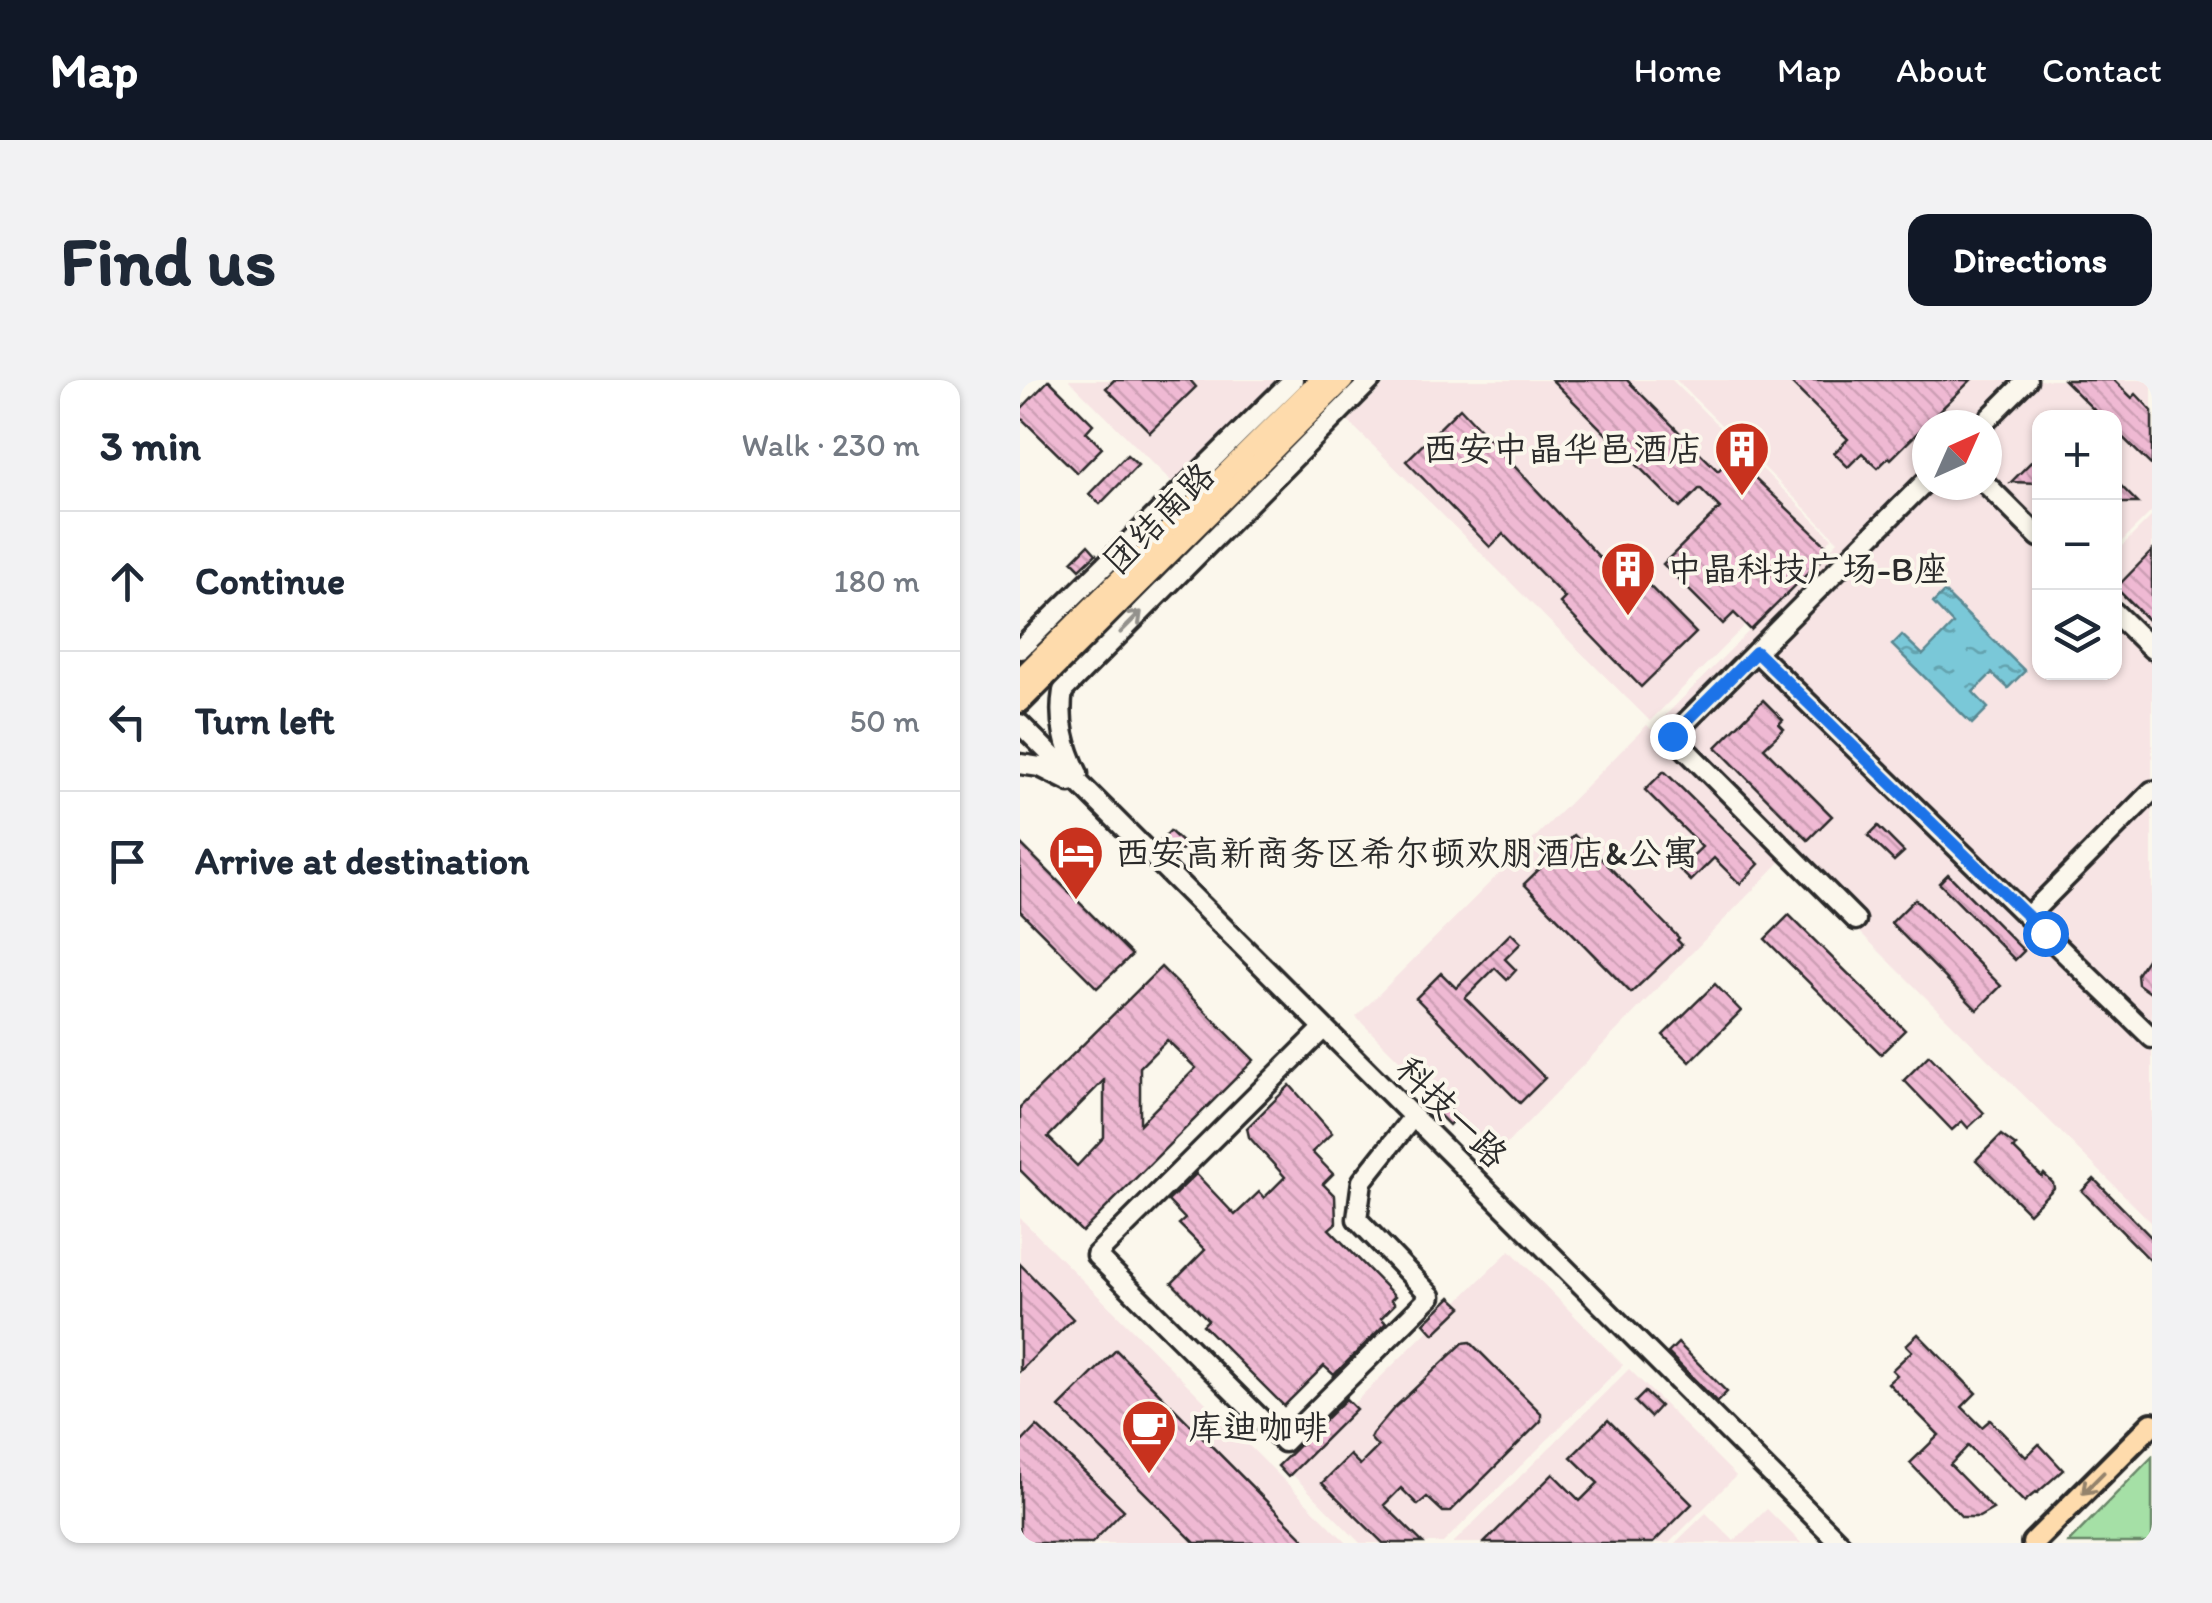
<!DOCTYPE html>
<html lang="en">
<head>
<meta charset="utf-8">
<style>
	:root { --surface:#fff; --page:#f2f2f3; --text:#1f2937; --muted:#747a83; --line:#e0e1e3; --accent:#111827 }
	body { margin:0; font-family:Itim,"LXGW WenKai TC",sans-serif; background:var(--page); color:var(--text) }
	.controls { position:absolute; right:30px; top:30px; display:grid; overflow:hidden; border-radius:20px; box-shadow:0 2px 8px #0004 }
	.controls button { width:90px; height:90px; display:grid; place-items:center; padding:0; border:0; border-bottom:2px solid var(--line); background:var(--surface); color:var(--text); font:50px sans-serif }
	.compass { position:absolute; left:892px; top:30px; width:90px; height:90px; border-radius:50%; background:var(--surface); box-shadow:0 2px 8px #0004; rotate:45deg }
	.stop { position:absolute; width:30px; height:30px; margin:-22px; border:8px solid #1a73e8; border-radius:50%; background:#fff }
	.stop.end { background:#1a73e8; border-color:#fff; box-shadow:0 2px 10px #0008 }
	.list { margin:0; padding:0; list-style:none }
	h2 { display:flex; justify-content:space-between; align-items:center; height:130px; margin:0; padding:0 40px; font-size:42px }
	h2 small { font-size:32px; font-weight:400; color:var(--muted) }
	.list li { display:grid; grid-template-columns:65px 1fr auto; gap:30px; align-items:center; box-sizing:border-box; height:140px; padding:0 40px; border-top:2px solid var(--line) }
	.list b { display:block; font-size:38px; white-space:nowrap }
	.list em { font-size:32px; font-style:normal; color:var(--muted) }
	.icon { flex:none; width:55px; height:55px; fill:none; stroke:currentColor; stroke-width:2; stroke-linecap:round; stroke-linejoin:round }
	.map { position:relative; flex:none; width:1132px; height:1163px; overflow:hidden; border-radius:20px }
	header { display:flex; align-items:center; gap:60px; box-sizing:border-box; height:140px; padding:0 50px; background:var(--accent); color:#fff }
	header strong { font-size:48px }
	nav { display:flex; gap:55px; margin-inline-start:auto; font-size:35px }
	.intro { display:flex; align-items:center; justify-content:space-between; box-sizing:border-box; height:240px; padding:0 60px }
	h1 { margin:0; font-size:70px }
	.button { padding:25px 45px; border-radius:20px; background:var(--accent); color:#fff; font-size:35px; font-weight:700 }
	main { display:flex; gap:60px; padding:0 60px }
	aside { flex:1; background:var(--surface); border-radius:20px; box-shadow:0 2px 8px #0004 }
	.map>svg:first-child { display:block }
</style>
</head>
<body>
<header>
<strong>Map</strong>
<nav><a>Home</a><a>Map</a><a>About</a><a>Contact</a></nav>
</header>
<div class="intro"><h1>Find us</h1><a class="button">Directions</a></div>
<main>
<aside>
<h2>3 min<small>Walk · 230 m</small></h2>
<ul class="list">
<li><svg class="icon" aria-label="ahead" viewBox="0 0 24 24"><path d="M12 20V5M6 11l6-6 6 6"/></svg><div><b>Continue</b></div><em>180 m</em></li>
<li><svg class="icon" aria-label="left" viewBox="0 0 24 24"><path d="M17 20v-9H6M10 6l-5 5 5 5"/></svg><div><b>Turn left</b></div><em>50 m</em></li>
<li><svg class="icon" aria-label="arrive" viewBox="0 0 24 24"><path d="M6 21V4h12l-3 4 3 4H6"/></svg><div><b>Arrive at destination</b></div></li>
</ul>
</aside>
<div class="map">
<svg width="1132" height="1163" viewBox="0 0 1132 1163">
	<defs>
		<pattern id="water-ripples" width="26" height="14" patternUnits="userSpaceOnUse" patternTransform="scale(2.5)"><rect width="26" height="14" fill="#7ac8d8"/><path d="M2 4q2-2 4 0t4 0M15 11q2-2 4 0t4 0" fill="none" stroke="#64a3af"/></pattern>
		<pattern id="building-back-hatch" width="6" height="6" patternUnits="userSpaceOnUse" patternTransform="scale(2.5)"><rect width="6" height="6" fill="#efb9d3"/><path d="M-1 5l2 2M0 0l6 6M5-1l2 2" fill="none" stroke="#cd9fb5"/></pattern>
	</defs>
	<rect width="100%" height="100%" fill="#fbf7ec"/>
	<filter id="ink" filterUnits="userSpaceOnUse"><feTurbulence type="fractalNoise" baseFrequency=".01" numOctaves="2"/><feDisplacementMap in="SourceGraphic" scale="20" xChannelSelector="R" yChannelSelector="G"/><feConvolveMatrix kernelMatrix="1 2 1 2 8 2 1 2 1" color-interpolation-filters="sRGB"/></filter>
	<g filter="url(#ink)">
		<g fill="#f7e4e4" fill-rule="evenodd">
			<polygon points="49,0 257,0 153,103"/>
			<polygon points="369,0 652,0 812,158 630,341 328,41"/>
			<path d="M656 0H1132V131L1095 168 1094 38H1019V292H1094L1095 217 1132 254V843L634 347 818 161ZM907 45H967V105H907Z"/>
			<polygon points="1132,136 1132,251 1095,214 1095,173"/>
			<polygon points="627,345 761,481 475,776 336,637"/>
			<polygon points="0,838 327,1163 0,1163"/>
			<polygon points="490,870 603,985 423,1163 340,1163 267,1089"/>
			<polygon points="609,989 716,1096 649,1163 433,1163"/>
			<polygon points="747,1129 781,1163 655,1163 686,1133 714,1161"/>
		</g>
		<polygon fill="#a5e0a6" stroke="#688668" stroke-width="2.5" points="1132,1077 1132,1163 1048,1163"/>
		<polygon fill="url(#water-ripples)" stroke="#5a8993" stroke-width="2.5" points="924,212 1005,291 988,308 972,293 953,312 968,328 952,344 872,265 882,255 903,275 933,244 913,223"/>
		<g fill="url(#building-back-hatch)" stroke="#2b2b2b" stroke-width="2.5" fill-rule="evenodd">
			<polygon points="29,0 73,44 66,52 82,68 57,93 0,37 0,30"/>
			<polygon points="94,0 170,0 176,7 130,52 86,8"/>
			<polygon points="532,0 607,0 698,91 712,76 811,170 731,250 714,233 703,244 643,184 700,128 680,108 660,128"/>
			<polygon points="768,0 951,0 871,79 869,77 858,88 842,73 828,87 814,73 828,59"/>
			<polygon points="1044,0 1094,0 1112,18 1116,14 1132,31 1132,86 1094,49 1094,38 1082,38"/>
			<polygon points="440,28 583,181 594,170 676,253 621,307 540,223 545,218 483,154 470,167 386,81"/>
			<polygon points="1020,73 1020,103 991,102"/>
			<polygon points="107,75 118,85 80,124 69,114"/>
			<polygon points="1094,99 1118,123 1094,123"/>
			<polygon points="68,165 76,174 60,189 52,181"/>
			<polygon points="1132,171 1132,244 1096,208"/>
			<polygon points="743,320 763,340 759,344 764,349 744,368 812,436 788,460 696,367"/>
			<polygon points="644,391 739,484 720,504 694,478 671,501 659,489 682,467 625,410"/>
			<polygon points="858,446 884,472 874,481 848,456"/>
			<polygon points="150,451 166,466 155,476 140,461"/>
			<polygon points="554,455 560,461 562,459 659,558 657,560 662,565 611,613 504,504"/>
			<polygon points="0,463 112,575 77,608 0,531"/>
			<polygon points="928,494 1004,571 995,580 919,503"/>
			<polygon points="895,519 981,606 957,630 871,543"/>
			<polygon points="769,535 885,650 861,674 745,559"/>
			<polygon points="491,553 501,563 485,579 496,590 487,600 475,588 445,618 525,698 500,723 396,618 421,593 436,608"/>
			<polygon points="1132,572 1132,614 1118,604 1117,594"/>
			<path d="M141 587 234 680 62 852 0 790V727ZM147 660 176 688 120 744V687ZM84 700V757L57 786 28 757Z"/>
			<polygon points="695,604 721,631 670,682 643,655"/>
			<polygon points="909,675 964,733 948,748 942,741 932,750 884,700"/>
			<polygon points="270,705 312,753 292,772 313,794 303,804 315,816 316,843 309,849 375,916 371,920 375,924 361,938 366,943 314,995 304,986 264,1026 183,945 188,940 152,903 185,870 159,844 165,839 148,821 176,794 215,835 239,812 244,818 265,797 229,757 227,748"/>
			<polygon points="419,719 437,736 429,745 411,727"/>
			<polygon points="981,755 996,766 993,768 1022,797 1024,794 1033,803 1034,808 1009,833 956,780"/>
			<polygon points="1074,799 1132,858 1132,882 1062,811"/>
			<polygon points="0,884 53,939 0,991"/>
			<polygon points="431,917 442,927 414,954 404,943"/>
			<polygon points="898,954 956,1013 942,1027 962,1047 970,1040 1006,1077 1019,1064 1043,1090 1017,1113 1016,1112 1004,1122 948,1066 930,1085 973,1129 959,1137 942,1137 890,1083 919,1055 868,1003 877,995 872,990 892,971 886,965"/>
			<polygon points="450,962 521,1033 521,1041 430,1132 423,1132 407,1117 398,1125 381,1108 364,1125 403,1163 363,1163 302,1103 330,1075 340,1085 358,1067 350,1058 352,1054 374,1028 443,963"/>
			<polygon points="658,963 707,1012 697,1022 648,973"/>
			<polygon points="96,970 288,1163 175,1163 39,1027"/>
			<polygon points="625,1012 640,1026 630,1037 615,1022"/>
			<polygon points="326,1019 336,1029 268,1097 258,1086"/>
			<polygon points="588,1040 672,1124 633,1163 464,1163 533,1094 560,1121 578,1103 551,1077"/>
			<polygon points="17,1046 104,1130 72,1163 0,1163 0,1064"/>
		</g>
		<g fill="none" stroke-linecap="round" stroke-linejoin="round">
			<g stroke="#2b2b2b" stroke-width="25">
				<g id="minor">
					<polyline points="962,45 1007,0"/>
					<polyline points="967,105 1019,157"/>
					<polyline points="1094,232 1132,269"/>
					<polyline points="0,269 273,0"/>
					<polyline points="736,272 1132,658"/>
					<polyline points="0,344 820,1163"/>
					<polyline points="0,384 20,387 50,402"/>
					<path d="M58 394C45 367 38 341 43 311L351 0"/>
					<polyline points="1008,536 1132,411"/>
					<polyline points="836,540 652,356 907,100"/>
					<polyline points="303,649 76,875 264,1062 411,916 337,839 342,801 392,738"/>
				</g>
			</g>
			<g stroke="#2b2b2b" stroke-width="28">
				<g id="major">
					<polyline points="0,299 300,0"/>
					<polyline points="0,322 323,0"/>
					<polyline points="1013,1163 1132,1044"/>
				</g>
			</g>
			<use href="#minor" stroke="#fbf7ec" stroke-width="18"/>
			<use href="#major" stroke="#fedbac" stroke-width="20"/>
		</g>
		<defs><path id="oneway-shaft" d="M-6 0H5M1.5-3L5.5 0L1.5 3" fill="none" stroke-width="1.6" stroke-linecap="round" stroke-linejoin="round" transform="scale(2.5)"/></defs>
		<use stroke="#93918c" href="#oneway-shaft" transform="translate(111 242) rotate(-45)"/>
		<use stroke="#94836c" href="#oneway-shaft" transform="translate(1073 1103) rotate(135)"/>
	</g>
	<g fill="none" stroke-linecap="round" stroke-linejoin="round" filter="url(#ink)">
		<polyline stroke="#1a73e8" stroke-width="12" points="652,356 736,272 1025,553"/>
	</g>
	<defs>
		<g id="building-pin" transform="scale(2.875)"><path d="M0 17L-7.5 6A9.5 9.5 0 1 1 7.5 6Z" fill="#c8321e" stroke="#fbf7ec"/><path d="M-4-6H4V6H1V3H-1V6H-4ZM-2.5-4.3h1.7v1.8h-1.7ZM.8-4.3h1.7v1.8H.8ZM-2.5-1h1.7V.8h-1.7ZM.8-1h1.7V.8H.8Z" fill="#fff"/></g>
		<g id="hotel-pin" transform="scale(2.875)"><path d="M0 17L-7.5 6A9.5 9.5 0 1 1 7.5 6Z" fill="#c8321e" stroke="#fbf7ec"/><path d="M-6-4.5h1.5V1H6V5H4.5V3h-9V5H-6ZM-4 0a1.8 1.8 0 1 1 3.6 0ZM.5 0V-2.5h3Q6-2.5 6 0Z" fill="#fff"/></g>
		<g id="cafe-pin" transform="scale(2.875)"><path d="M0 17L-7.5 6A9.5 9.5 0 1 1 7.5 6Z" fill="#c8321e" stroke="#fbf7ec"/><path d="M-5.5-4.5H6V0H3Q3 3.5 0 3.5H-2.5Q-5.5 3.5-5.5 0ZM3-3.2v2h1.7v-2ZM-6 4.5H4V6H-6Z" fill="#fff"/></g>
	</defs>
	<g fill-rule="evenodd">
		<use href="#building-pin" x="722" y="69"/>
		<use href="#building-pin" x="608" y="189"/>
		<use href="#hotel-pin" x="56" y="473"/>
		<use href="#cafe-pin" x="129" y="1047"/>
	</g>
	<g text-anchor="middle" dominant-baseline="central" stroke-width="8" stroke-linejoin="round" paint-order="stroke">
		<g font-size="35" fill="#2b2b2b" stroke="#fbf7ec" text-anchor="start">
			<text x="683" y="69" text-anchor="end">西安中晶华邑酒店</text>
			<text x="647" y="189">中晶科技广场-B座</text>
			<text x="95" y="473">西安高新商务区希尔顿欢朋酒店&amp;公寓</text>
			<text x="168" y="1047">库迪咖啡</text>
		</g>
		<g font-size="35" fill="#2b2b2b" stroke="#fbf7ec">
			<text transform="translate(139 138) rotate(-45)">团结南路</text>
			<text transform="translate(432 732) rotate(45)">科技一路</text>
		</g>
	</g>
</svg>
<div class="controls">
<button>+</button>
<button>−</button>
<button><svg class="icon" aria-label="layers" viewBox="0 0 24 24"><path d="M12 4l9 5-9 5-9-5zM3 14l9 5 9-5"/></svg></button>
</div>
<svg class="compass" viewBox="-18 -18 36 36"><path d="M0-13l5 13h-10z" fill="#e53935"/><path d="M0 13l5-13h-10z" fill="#747a83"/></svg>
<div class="stop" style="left:1025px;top:553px"></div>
<div class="stop end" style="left:652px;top:356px"></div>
</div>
</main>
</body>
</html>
